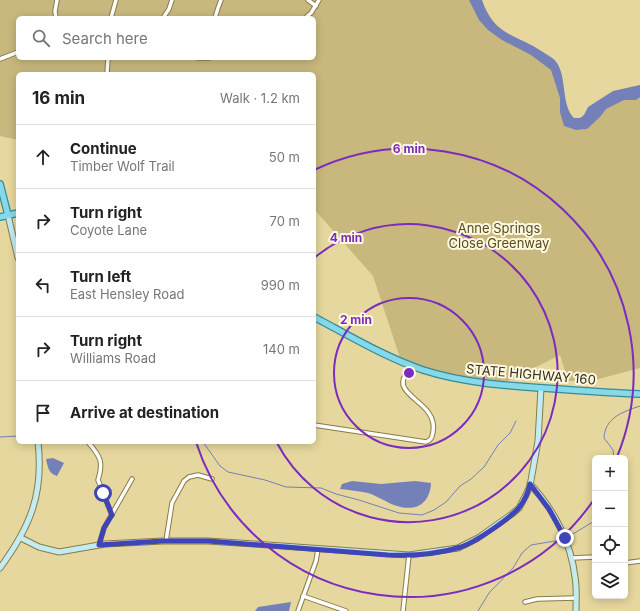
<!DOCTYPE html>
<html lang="en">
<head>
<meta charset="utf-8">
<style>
	:root { --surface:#fff; --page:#f2f2f2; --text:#222; --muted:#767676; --line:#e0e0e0 }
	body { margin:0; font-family:Inter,sans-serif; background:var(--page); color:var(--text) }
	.controls { position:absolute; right:12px; bottom:12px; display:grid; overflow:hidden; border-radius:6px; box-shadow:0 2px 10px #0003 }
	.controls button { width:36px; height:36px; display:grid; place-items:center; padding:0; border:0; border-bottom:1px solid var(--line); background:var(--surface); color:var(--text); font:20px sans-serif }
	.stop { position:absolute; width:12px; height:12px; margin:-9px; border:3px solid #3f44b8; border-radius:50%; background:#fff }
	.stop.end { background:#3f44b8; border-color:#fff; box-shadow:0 1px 4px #0008 }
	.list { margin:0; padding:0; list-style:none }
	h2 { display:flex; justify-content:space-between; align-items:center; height:52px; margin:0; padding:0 16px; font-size:17px }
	h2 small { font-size:13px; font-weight:400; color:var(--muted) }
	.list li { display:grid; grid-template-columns:26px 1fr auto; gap:12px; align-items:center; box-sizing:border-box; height:64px; padding:0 16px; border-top:1px solid var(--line) }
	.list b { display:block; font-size:15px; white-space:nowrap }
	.list p { margin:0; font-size:13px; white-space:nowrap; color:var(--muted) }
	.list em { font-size:13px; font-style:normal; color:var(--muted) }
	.icon { flex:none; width:22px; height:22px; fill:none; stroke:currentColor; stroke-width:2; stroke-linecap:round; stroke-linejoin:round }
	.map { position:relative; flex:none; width:640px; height:611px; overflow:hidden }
	.search { position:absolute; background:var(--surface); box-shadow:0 2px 10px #0003; left:16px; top:16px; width:300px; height:44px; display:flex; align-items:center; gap:10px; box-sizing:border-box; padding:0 14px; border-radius:6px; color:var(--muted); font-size:15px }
	.panel { position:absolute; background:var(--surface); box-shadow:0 2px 10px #0003; left:16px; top:72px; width:300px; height:372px; border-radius:6px }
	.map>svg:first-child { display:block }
</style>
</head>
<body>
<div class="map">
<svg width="640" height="611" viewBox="0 0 640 611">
	<rect width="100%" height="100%" fill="#e6d79e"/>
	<path fill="#c8b87e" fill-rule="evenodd" d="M0 0H475L487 22 553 65 562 106 578 124 591 113 640 91V368L591 381H568L560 355 506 382 470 379 436 371 400 358 373 276 314 209V74H18V140L0 136ZM18 18H314V58H18Z"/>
	<g fill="#7480b8">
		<path d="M469 0H482C495 37 515 33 543 52 547 55 554 58 557 63 567 78 561 105 574 118H580L584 115 588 107 613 91 640 85V97L636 100H624L606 109 600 117 587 129 576 130 564 126 560 112V98L551 70 531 55 502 40 488 30 479 20Z"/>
		<path d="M53 458 64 463 57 476C48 473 48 467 46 459Z"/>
		<path d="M352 481 381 484 415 481 431 483C430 503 417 512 397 506 387 503 378 496 368 493 359 491 349 490 340 489L342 484Z"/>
		<polygon points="291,602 289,611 255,611 258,607"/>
	</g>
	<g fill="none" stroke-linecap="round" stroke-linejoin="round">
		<g stroke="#7480b8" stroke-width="1">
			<polyline points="0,437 18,436"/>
			<polyline points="203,442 220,466 228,472 265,480 286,487 321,488 336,494 359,500 399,513 422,515 434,510 446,502 460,486 471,479 484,467 498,445 510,433 516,421"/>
			<path d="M614 458 613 450 604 438C605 418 622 412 640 406"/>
			<polyline points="568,537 591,523 595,522"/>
			<polyline points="478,611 489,593 513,568 522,553 531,545 561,540"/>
		</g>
		<g stroke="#8a7b45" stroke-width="5.5">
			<g id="street">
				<polyline points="308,0 316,6"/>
				<polyline points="56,18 55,11 57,0"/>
				<polyline points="111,18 116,0"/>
				<polyline points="163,18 169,9 172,0"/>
				<polyline points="215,18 218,8 221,0"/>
				<polyline points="305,18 311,13 319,0"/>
				<polyline points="198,58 209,58"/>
				<polyline points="0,59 18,52"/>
				<polyline points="107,74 108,58"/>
				<path d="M314 425 426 442C431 440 432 438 433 432 439 398 380 396 413 366"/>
				<path d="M88 442C100 456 104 462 98 480L112 515"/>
				<polyline points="166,541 172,503 184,481 189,477 198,475 212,479"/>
				<polyline points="99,545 104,528 132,479"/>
				<polyline points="572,558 595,557"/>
				<polyline points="625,563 640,561"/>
				<polyline points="303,596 346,611"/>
				<polyline points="525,602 537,599 576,598"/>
				<polyline points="298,611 316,561 318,549"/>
				<polyline points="403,611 409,555"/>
			</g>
		</g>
		<g stroke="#8a7b45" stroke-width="7">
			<g id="secondary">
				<polyline points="8,215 18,258"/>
				<path d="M530 484C554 509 571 543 575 577 577 588 576 600 576 611"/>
				<polyline points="21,538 39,547 59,552 105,544 163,541 208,541 254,544 409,555 458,548 478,538 512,514 519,508 526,495 530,486 538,441 541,388"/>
				<path d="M0 568C30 527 44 494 38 442"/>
			</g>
		</g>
		<g stroke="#358c97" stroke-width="8">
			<g id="primary">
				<polyline points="0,184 8,215"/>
				<polyline points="0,217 18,213"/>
				<path d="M314 317C350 336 385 357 423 370 467 384 513 386 558 389 585 391 613 393 640 394"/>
			</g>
		</g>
		<use href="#street" stroke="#fff" stroke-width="3.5"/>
		<use href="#secondary" stroke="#c2ecf4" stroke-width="5"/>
		<use href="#primary" stroke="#86d9e9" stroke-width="5.5"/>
	</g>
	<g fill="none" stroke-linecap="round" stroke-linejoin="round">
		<path stroke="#3f44b8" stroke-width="5" d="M103 493 112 515 104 528 99 545 163 541H208L388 555C412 556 438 554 461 547 476 542 507 520 518 509 523 503 528 493 530 484L549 509 565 538"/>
	</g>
	<g fill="none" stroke="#7b2cbf" stroke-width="2">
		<circle cx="409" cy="373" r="75"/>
		<path d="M314 258A149 149 0 1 1 277 443"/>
		<path d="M595 498A224 224 0 0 1 196 442M314 170A224 224 0 0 1 617 457"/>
	</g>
	<g text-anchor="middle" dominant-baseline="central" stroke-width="4" stroke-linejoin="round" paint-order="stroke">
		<g font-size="13" fill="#584b19" stroke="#fef8e1">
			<text x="499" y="228">Anne Springs<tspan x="499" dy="15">Close Greenway</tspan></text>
		</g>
		<g font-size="13" fill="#342e18" stroke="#fef8e1">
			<text transform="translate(531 374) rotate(5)">STATE HIGHWAY 160</text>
		</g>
	</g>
	<circle cx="409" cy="373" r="6" fill="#7b2cbf" stroke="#fef8e1" stroke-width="2"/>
	<g font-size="12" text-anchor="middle" font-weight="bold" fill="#7b2cbf" stroke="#fef8e1" stroke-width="4" stroke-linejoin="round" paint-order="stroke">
		<text x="409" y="153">6 min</text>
		<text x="346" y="242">4 min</text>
		<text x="356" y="324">2 min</text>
	</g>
</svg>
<div class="controls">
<button>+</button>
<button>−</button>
<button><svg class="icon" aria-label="locate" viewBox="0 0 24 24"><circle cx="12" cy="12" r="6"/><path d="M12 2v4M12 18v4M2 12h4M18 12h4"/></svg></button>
<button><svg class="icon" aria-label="layers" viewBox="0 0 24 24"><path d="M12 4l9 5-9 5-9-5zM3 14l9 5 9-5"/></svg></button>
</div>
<div class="stop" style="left:103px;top:493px"></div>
<div class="stop end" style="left:565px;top:538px"></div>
<div class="search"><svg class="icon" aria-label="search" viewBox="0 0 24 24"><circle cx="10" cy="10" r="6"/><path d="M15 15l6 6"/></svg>Search here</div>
<section class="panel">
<h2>16 min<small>Walk · 1.2 km</small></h2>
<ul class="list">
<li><svg class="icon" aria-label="ahead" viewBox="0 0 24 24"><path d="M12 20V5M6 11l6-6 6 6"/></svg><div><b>Continue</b><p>Timber Wolf Trail</p></div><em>50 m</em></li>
<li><svg class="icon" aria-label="right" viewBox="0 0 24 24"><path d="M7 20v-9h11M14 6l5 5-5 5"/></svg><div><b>Turn right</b><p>Coyote Lane</p></div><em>70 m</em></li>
<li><svg class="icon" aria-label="left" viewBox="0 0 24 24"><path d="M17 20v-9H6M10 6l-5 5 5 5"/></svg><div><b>Turn left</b><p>East Hensley Road</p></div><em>990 m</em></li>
<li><svg class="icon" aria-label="right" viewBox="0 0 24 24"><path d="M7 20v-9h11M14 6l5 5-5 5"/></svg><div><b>Turn right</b><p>Williams Road</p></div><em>140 m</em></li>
<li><svg class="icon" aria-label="arrive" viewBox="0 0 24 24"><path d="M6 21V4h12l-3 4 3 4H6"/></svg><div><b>Arrive at destination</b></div></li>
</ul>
</section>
</div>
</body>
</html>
